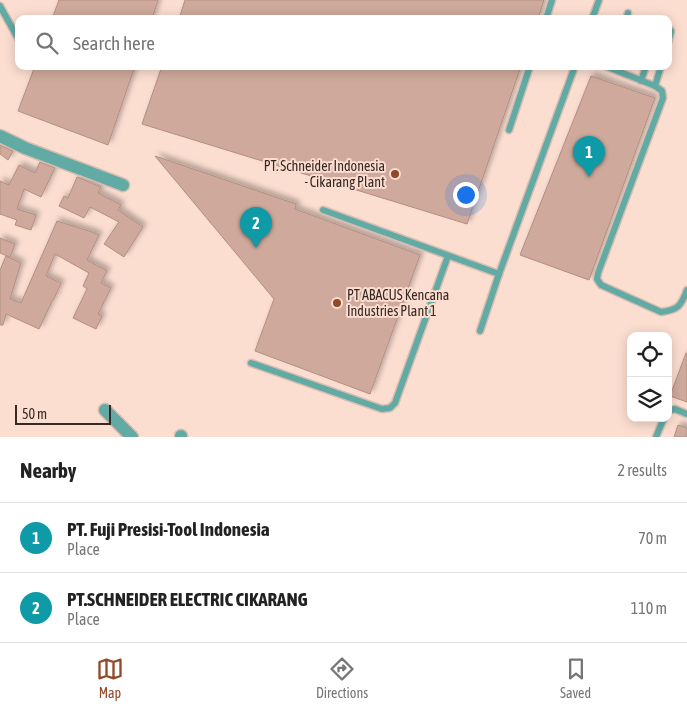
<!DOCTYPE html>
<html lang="en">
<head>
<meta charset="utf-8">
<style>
	:root { --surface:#fff; --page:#f6f6f6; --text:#222; --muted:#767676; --line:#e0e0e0; --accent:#914928 }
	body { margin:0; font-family:"Asap Condensed",sans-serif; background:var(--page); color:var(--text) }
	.controls { position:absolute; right:15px; bottom:15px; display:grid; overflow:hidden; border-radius:10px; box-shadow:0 2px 12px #0003 }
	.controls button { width:45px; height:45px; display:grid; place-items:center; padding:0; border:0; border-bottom:1px solid var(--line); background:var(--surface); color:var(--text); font:25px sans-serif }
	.scale { position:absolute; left:15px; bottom:12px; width:96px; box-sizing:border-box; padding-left:5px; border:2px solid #362822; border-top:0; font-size:14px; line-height:18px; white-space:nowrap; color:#362822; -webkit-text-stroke:4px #fcded1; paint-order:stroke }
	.you { position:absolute; left:465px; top:194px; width:18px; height:18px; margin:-12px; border:4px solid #fff; border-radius:50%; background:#1a73e8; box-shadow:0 0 0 8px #1a73e833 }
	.badge { display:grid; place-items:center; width:32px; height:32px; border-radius:50%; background:var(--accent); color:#fff; font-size:16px; font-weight:700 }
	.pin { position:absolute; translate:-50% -41px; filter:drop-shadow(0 1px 2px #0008) }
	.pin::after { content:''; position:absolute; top:26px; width:18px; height:15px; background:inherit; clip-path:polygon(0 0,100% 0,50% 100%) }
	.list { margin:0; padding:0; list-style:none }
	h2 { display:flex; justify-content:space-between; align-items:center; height:65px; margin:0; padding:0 20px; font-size:21px }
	h2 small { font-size:16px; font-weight:400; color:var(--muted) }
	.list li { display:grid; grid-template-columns:32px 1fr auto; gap:15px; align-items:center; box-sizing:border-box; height:70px; padding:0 20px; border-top:1px solid var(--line) }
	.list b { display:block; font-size:19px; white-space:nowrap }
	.list p { margin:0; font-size:16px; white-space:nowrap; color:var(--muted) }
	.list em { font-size:16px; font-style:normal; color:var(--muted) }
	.icon { flex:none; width:28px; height:28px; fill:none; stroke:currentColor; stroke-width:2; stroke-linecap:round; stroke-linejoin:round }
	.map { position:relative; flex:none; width:687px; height:437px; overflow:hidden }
	.search { position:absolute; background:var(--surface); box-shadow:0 2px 12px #0003; left:15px; right:15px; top:15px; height:55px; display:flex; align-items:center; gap:12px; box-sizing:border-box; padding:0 18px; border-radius:10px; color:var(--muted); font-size:19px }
	.sheet { height:205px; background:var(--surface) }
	nav { display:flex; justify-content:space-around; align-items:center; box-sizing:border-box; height:70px; border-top:1px solid var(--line); background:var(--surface); font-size:14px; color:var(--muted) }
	nav a { display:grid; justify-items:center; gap:2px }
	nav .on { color:var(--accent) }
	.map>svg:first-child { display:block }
</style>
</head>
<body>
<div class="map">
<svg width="687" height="437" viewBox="0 0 687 437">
	<defs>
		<filter id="shadow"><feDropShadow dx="3.5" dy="-3.5" stdDeviation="2.5" flood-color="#0004"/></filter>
	</defs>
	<rect width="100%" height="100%" fill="#fcded1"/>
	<g fill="#cfaa9c" stroke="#b28f81" filter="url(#shadow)">
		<polygon points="59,0 158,0 152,19 52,19"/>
		<polygon points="185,0 544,0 538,19 179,19"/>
		<polygon points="35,66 135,66 108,145 18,111"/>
		<polygon points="162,66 521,66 467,224 142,124"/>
		<polygon points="591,76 655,98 589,280 520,255"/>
		<polygon points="0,145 13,151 8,160 0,154"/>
		<polygon points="155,156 296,204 295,209 420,255 370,394 255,351 274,299"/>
		<polygon points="40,162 55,168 41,197 24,189 17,209 36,215 31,230 15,225 17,220 0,214 0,181 9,185 19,165 35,173"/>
		<polygon points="77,177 101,187 98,193 121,205 118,210 143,227 124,257 104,244 119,222 90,207 84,218 59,206 64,196 68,198"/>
		<polygon points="57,221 92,232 99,235 87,260 107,271 101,283 111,288 98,314 102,316 96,329 73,318 87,289 83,286 89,273 55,254 46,276 61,283 54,299 53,299 39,329 6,314 3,325 0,325 0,270 6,256 21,263 10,299 21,303"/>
		<polygon points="0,238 15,244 10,257 0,253"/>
		<polygon points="686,353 687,353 687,402 670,396"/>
		<polygon points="678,425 687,428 687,437 674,437"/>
	</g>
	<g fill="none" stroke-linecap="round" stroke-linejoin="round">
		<g stroke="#d8bdb2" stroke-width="9">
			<g id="service">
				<polyline points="0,6 19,40"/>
				<polyline points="546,19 552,0"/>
				<polyline points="592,19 599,0"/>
				<polyline points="626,19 628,13"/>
				<polyline points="668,28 671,31 668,43"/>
				<path d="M605 66 655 86 662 91 663 98 598 273 597 279 601 285 661 312C678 310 681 306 687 290"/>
				<polyline points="641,81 646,66"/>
				<polyline points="655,86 661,66"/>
				<polyline points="509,130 530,66"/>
				<polyline points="323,210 499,274"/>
				<polyline points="480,331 499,274 575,66"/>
				<polyline points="251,363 382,409 390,408 395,403 448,256"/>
				<polyline points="668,411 675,409 687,414"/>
				<polyline points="656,437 664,418"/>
			</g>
		</g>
		<g stroke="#d8bdb2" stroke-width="15">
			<g id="minor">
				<polyline points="0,136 25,148 123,185"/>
				<polyline points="105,410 132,437"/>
				<polyline points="181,437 181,436"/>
			</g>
		</g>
		<use href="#service" stroke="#62aba5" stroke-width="6"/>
		<use href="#minor" stroke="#62aba5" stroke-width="12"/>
	</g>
	<g fill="#914928" stroke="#fcded1" stroke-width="2">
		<circle cx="395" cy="174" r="5"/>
		<circle cx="337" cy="303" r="5"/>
	</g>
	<g text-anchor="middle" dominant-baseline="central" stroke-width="4" stroke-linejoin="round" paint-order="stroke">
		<g font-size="14" fill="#362822" stroke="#fcded1" text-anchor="end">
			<text x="385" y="166">PT. Schneider Indonesia<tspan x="385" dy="16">- Cikarang Plant</tspan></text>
			<text x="347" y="295" text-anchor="start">PT ABACUS Kencana<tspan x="347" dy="16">Industries Plant 1</tspan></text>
		</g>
	</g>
</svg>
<div class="controls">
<button><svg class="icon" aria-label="locate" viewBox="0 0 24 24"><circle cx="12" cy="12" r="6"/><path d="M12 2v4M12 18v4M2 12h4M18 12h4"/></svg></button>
<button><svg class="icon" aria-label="layers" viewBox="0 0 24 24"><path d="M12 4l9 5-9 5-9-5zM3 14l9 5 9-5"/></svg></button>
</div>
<div class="scale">50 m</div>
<div class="you"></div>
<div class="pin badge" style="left:589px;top:177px;background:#0f9aa8">1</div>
<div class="pin badge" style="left:256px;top:248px;background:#0f9aa8">2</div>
<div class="search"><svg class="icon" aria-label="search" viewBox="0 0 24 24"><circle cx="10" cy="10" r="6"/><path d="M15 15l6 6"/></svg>Search here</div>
</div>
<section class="sheet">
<h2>Nearby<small>2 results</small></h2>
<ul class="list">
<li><span class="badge" style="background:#0f9aa8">1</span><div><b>PT. Fuji Presisi-Tool Indonesia</b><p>Place</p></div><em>70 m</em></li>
<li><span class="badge" style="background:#0f9aa8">2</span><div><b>PT.SCHNEIDER ELECTRIC CIKARANG</b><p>Place</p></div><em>110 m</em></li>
</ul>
</section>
<nav>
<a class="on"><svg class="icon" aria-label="map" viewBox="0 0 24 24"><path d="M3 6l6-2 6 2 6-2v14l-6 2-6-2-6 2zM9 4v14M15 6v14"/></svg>Map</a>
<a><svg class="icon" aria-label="directions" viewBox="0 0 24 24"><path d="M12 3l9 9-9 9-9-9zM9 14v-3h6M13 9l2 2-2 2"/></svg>Directions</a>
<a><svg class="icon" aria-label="saved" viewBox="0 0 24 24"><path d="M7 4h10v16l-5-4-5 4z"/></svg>Saved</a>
</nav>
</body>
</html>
